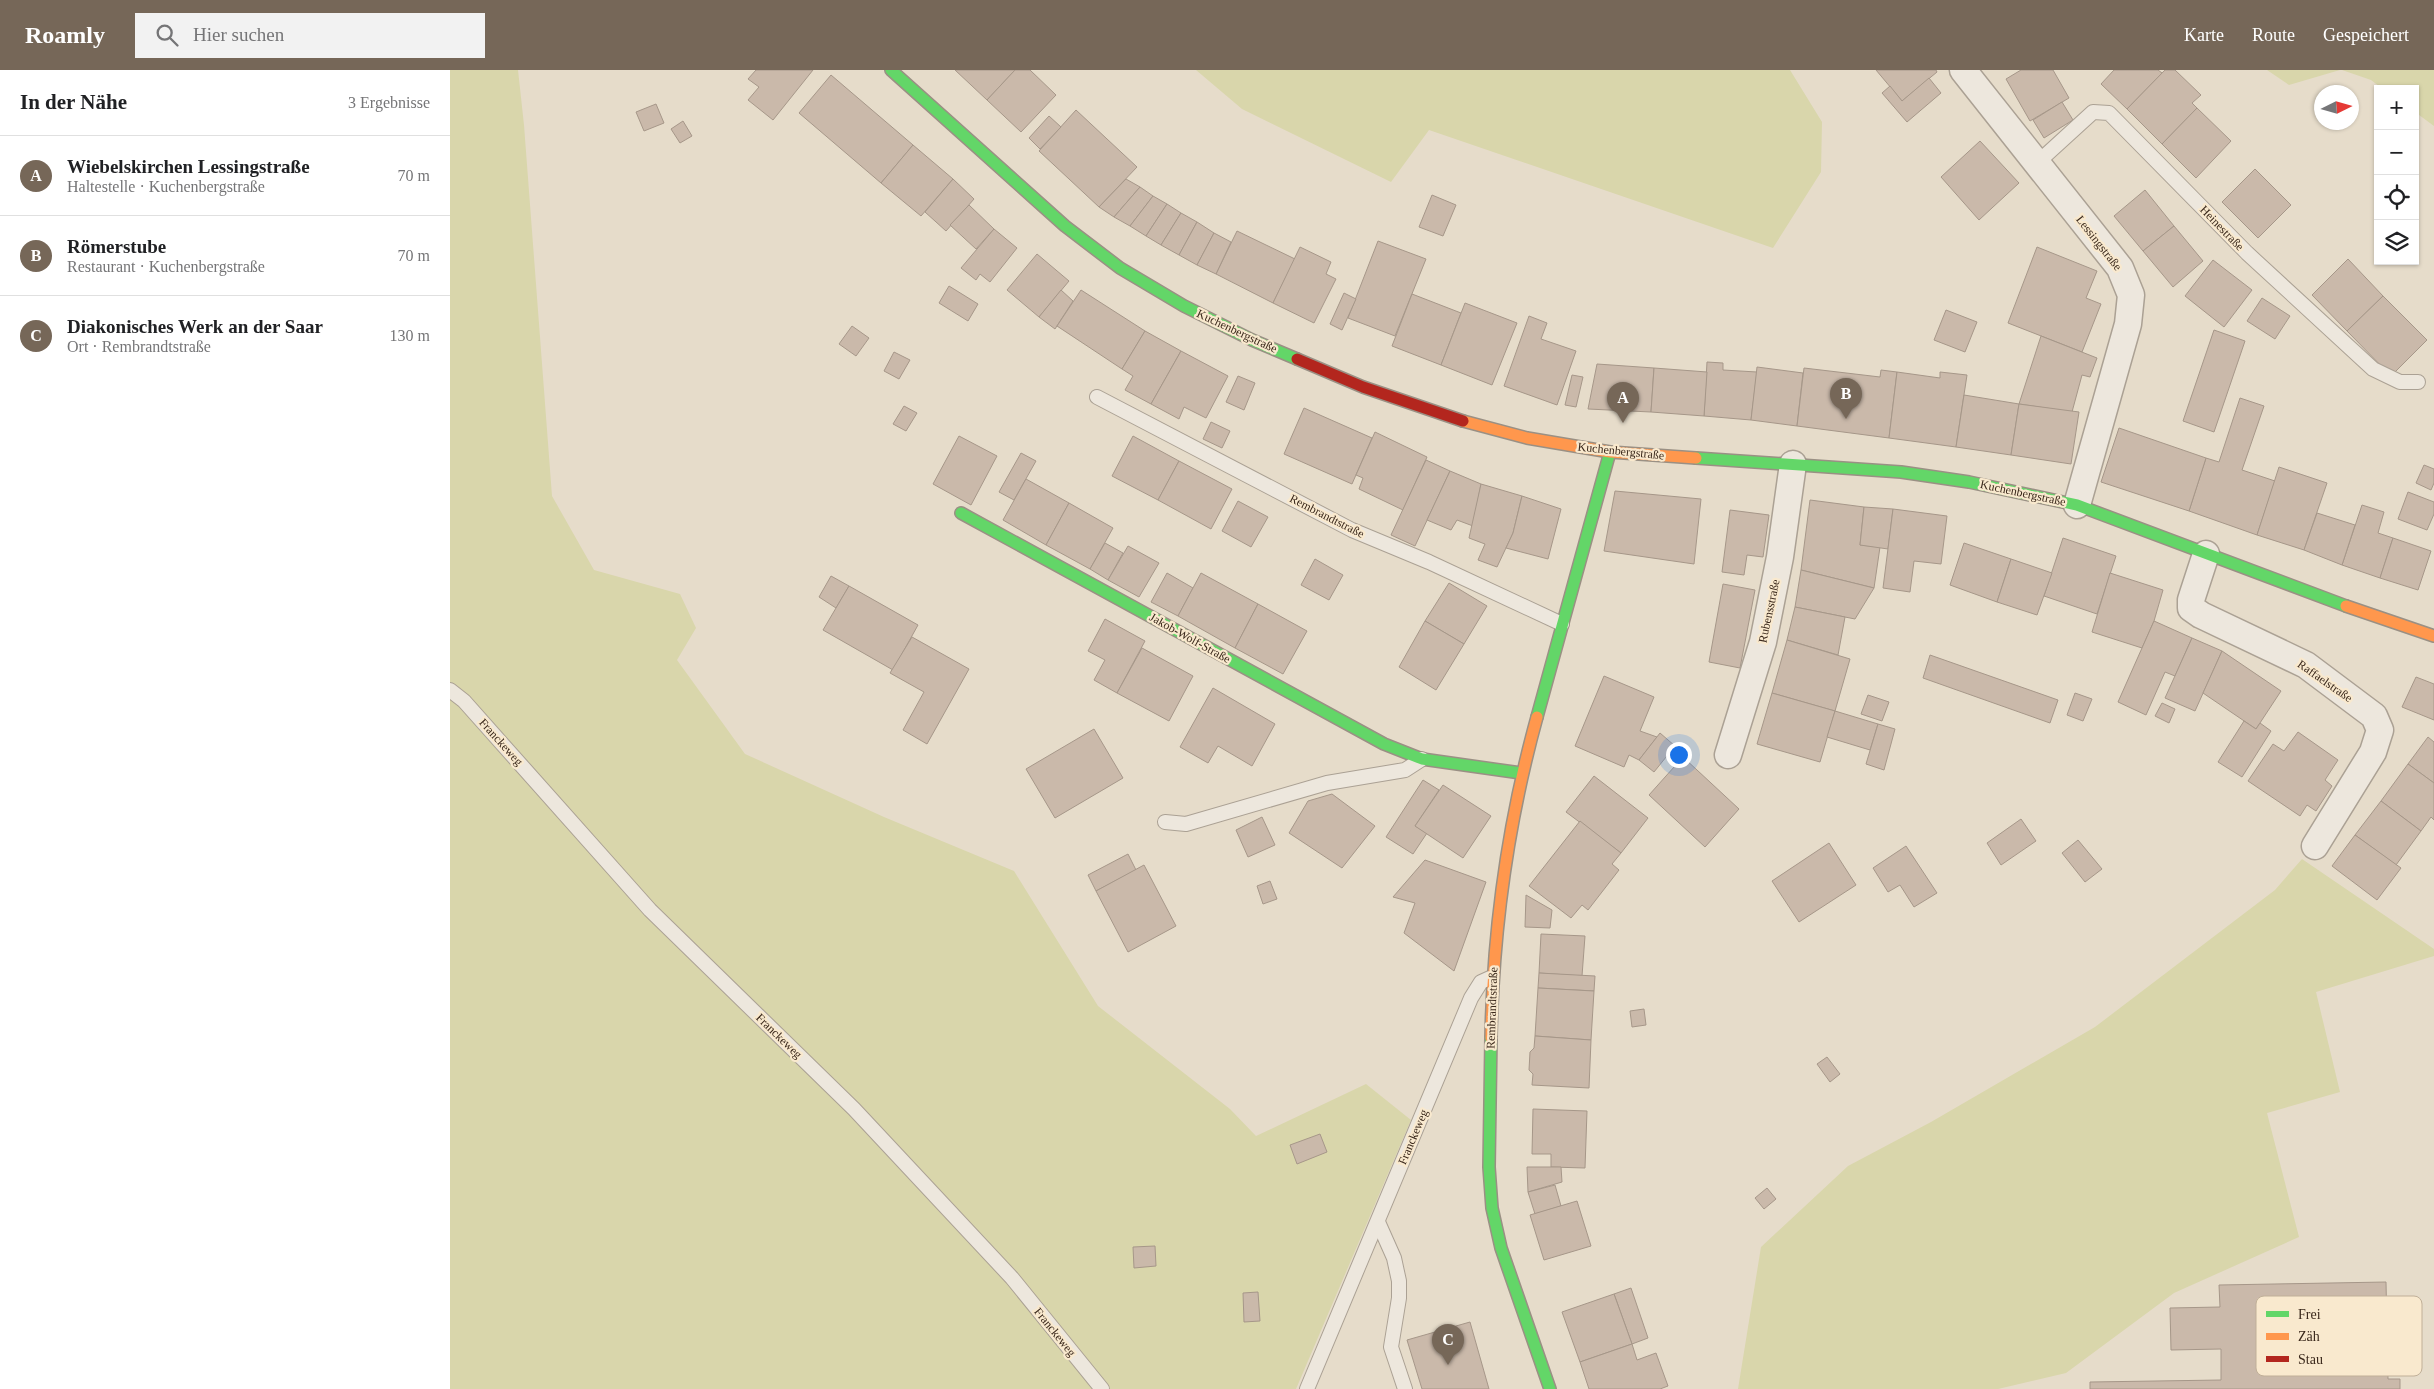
<!DOCTYPE html>
<html lang="de">
<head>
<meta charset="utf-8">
<style>
	:root { --surface:#fff; --page:#f2f2f2; --text:#202124; --muted:#757577; --line:#e0e0e0; --accent:#766758 }
	body { margin:0; font-family:"Times New Roman",serif; background:var(--page); color:var(--text) }
	.controls { position:absolute; right:15px; top:15px; display:grid; overflow:hidden; border-radius:0px; box-shadow:0 1px 4px #0004 }
	.controls button { width:45px; height:45px; display:grid; place-items:center; padding:0; border:0; border-bottom:1px solid var(--line); background:var(--surface); color:var(--text); font:25px sans-serif }
	.compass { position:absolute; left:1864px; top:15px; width:45px; height:45px; border-radius:50%; background:var(--surface); box-shadow:0 1px 4px #0004; rotate:85deg }
	.you { position:absolute; left:1228px; top:684px; width:18px; height:18px; margin:-12px; border:4px solid #fff; border-radius:50%; background:#1a73e8; box-shadow:0 0 0 8px #1a73e833 }
	.badge { display:grid; place-items:center; width:32px; height:32px; border-radius:50%; background:var(--accent); color:#fff; font-size:16px; font-weight:700 }
	.pin { position:absolute; translate:-50% -41px; filter:drop-shadow(0 1px 2px #0008) }
	.pin::after { content:''; position:absolute; top:26px; width:18px; height:15px; background:inherit; clip-path:polygon(0 0,100% 0,50% 100%) }
	.list { margin:0; padding:0; list-style:none }
	h2 { display:flex; justify-content:space-between; align-items:center; height:65px; margin:0; padding:0 20px; font-size:21px }
	h2 small { font-size:16px; font-weight:400; color:var(--muted) }
	.list li { display:grid; grid-template-columns:32px 1fr auto; gap:15px; align-items:center; box-sizing:border-box; height:80px; padding:0 20px; border-top:1px solid var(--line) }
	.list b { display:block; font-size:19px; white-space:nowrap }
	.list p { margin:0; font-size:16px; white-space:nowrap; color:var(--muted) }
	.list em { font-size:16px; font-style:normal; color:var(--muted) }
	.icon { flex:none; width:28px; height:28px; fill:none; stroke:currentColor; stroke-width:2; stroke-linecap:round; stroke-linejoin:round }
	.map { position:relative; flex:none; width:1984px; height:1319px; overflow:hidden }
	header { display:flex; align-items:center; gap:30px; box-sizing:border-box; height:70px; padding:0 25px; background:var(--accent); color:#fff }
	header strong { font-size:24px }
	nav { display:flex; gap:28px; margin-inline-start:auto; font-size:18px }
	.search { width:350px; height:45px; background:var(--page); display:flex; align-items:center; gap:12px; box-sizing:border-box; padding:0 18px; border-radius:0px; color:var(--muted); font-size:19px }
	main { display:flex }
	aside { flex:1; background:var(--surface) }
	.map>svg:first-child { display:block }
</style>
</head>
<body>
<header>
<strong>Roamly</strong>
<div class="search"><svg class="icon" aria-label="search" viewBox="0 0 24 24"><circle cx="10" cy="10" r="6"/><path d="M15 15l6 6"/></svg>Hier suchen</div>
<nav><a>Karte</a><a>Route</a><a>Gespeichert</a></nav>
</header>
<main>
<aside>
<h2>In der Nähe<small>3 Ergebnisse</small></h2>
<ul class="list">
<li><span class="badge">A</span><div><b>Wiebelskirchen Lessingstraße</b><p>Haltestelle · Kuchenbergstraße</p></div><em>70 m</em></li>
<li><span class="badge">B</span><div><b>Römerstube</b><p>Restaurant · Kuchenbergstraße</p></div><em>70 m</em></li>
<li><span class="badge">C</span><div><b>Diakonisches Werk an der Saar</b><p>Ort · Rembrandtstraße</p></div><em>130 m</em></li>
</ul>
</aside>
<div class="map">
<svg width="1984" height="1319" viewBox="0 0 1984 1319">
	<rect width="100%" height="100%" fill="#e6dcca"/>
	<g fill="#d9d6ab">
		<polygon points="0,0 68,0 74,55 102,426 144,500 230,524 246,558 227,590 295,684 434,747 564,801 648,936 780,1039 806,1066 916,1014 961,1050 846,1319 0,1319"/>
		<polygon points="746,0 1340,0 1372,52 1371,102 1323,178 979,60 941,112 792,39"/>
		<polygon points="1817,0 1890,0 1839,15"/>
		<polygon points="1892,0 1984,0 1984,56 1965,42 1965,19 1933,19 1921,10"/>
		<polygon points="1852,789 1984,879 1984,886 1866,922 1890,1022 1817,1043 1849,1167 1724,1223 1616,1303 1548,1319 1288,1319 1311,1177 1398,1096 1481,1052 1645,957 1825,820"/>
	</g>
	<g fill="#cab9aa" stroke="#a69789">
		<polygon points="306,0 363,0 323,50 298,30 309,17 298,9"/>
		<polygon points="505,0 565,0 537,30"/>
		<polygon points="565,0 580,0 606,25 571,62 537,30"/>
		<polygon points="1426,0 1486,0 1487,2 1452,31"/>
		<polygon points="1571,0 1603,0 1619,28 1580,51 1556,9"/>
		<polygon points="1664,0 1708,0 1712,3 1677,39 1651,14"/>
		<polygon points="1715,0 1725,0 1751,25 1742,33 1747,38 1712,74 1677,39"/>
		<polygon points="381,5 463,75 431,113 349,43"/>
		<polygon points="1479,8 1491,23 1457,52 1432,23 1440,16 1452,31"/>
		<polygon points="1612,32 1623,50 1594,68 1583,50"/>
		<polygon points="206,34 214,53 194,61 186,42"/>
		<polygon points="1747,38 1781,71 1746,108 1712,74"/>
		<polygon points="626,40 687,97 649,137 589,81"/>
		<polygon points="599,46 611,57 590,79 579,68"/>
		<polygon points="233,51 242,66 230,73 221,59"/>
		<polygon points="1530,71 1569,113 1529,150 1491,107"/>
		<polygon points="463,75 503,109 471,146 431,113"/>
		<polygon points="1805,99 1841,135 1808,168 1772,132"/>
		<polygon points="503,109 524,129 496,161 475,142"/>
		<polygon points="676,109 690,117 664,147 649,137"/>
		<polygon points="690,117 703,126 680,156 664,147"/>
		<polygon points="1695,120 1724,156 1693,181 1664,146"/>
		<polygon points="982,125 1006,135 993,166 969,157"/>
		<polygon points="703,126 717,134 696,166 680,156"/>
		<polygon points="717,134 731,143 711,175 696,166"/>
		<polygon points="519,135 544,159 526,179 500,155"/>
		<polygon points="731,143 747,152 729,185 711,175"/>
		<polygon points="747,152 764,163 747,195 729,185"/>
		<polygon points="1724,156 1753,191 1723,217 1693,181"/>
		<polygon points="544,159 567,178 540,212 530,204 526,210 511,198"/>
		<polygon points="787,161 845,189 823,233 766,204"/>
		<polygon points="764,163 781,172 766,204 747,195"/>
		<polygon points="928,171 976,189 945,266 898,248"/>
		<polygon points="850,177 881,192 876,204 886,209 864,253 823,233"/>
		<polygon points="1587,177 1647,201 1636,228 1651,234 1632,282 1558,253"/>
		<polygon points="587,184 619,211 589,247 557,220"/>
		<polygon points="1898,189 1933,226 1897,261 1862,225"/>
		<polygon points="1763,190 1802,220 1774,257 1735,226"/>
		<polygon points="499,216 528,234 518,251 489,233"/>
		<polygon points="611,220 623,231 605,259 589,247"/>
		<polygon points="631,220 695,261 672,299 607,256"/>
		<polygon points="894,223 906,229 892,260 880,254"/>
		<polygon points="962,224 1011,243 991,295 942,276"/>
		<polygon points="1933,226 1977,270 1941,306 1897,261"/>
		<polygon points="1812,228 1840,246 1825,269 1797,251"/>
		<polygon points="1015,233 1067,253 1042,315 991,295"/>
		<polygon points="1496,240 1527,252 1515,282 1484,270"/>
		<polygon points="1079,246 1097,253 1091,269 1126,281 1107,335 1054,316"/>
		<polygon points="402,256 419,268 406,286 389,274"/>
		<polygon points="1764,260 1795,271 1764,362 1733,351"/>
		<polygon points="695,261 731,281 701,334 675,320 683,306 672,299"/>
		<polygon points="1591,266 1647,288 1640,307 1632,305 1622,342 1569,334"/>
		<polygon points="731,281 778,306 756,348 734,337 729,349 701,334"/>
		<polygon points="444,282 460,290 449,309 434,301"/>
		<polygon points="1257,292 1273,293 1273,300 1307,302 1301,350 1254,346"/>
		<polygon points="1147,294 1204,298 1201,342 1138,339"/>
		<polygon points="1307,297 1353,303 1347,356 1301,350"/>
		<polygon points="1204,298 1257,302 1254,346 1201,342"/>
		<polygon points="1354,298 1430,307 1431,300 1447,302 1439,368 1347,356"/>
		<polygon points="1447,302 1490,308 1490,302 1517,305 1506,377 1439,368"/>
		<polygon points="1122,305 1133,307 1126,337 1115,335"/>
		<polygon points="788,306 805,313 794,340 776,332"/>
		<polygon points="1514,325 1569,334 1561,385 1506,377"/>
		<polygon points="1790,328 1814,336 1792,400 1825,411 1807,465 1739,441 1756,388 1769,392"/>
		<polygon points="1569,334 1629,342 1621,394 1561,385"/>
		<polygon points="454,336 467,343 456,361 443,354"/>
		<polygon points="854,338 922,368 902,414 834,384"/>
		<polygon points="761,352 780,361 772,378 753,369"/>
		<polygon points="1669,358 1756,388 1739,441 1651,412"/>
		<polygon points="925,362 977,387 953,440 909,419 913,408 906,405"/>
		<polygon points="509,366 547,386 521,435 483,414"/>
		<polygon points="683,366 729,391 708,430 662,406"/>
		<polygon points="571,383 586,391 564,430 549,422"/>
		<polygon points="976,390 1000,401 965,476 941,465"/>
		<polygon points="729,391 782,419 761,459 708,430"/>
		<polygon points="1974,395 1984,399 1984,413 1981,420 1966,413"/>
		<polygon points="1829,397 1877,413 1854,480 1807,465"/>
		<polygon points="1000,401 1031,414 1023,456 1007,450 1001,460 977,450"/>
		<polygon points="576,409 619,433 596,475 553,450"/>
		<polygon points="1031,414 1072,426 1063,463 1047,497 1028,490 1035,474 1019,468"/>
		<polygon points="1165,421 1251,429 1244,494 1154,481"/>
		<polygon points="1958,422 1984,432 1984,444 1977,460 1948,449"/>
		<polygon points="1072,426 1111,439 1098,489 1056,478 1063,463"/>
		<polygon points="1360,430 1414,437 1410,475 1430,477 1424,518 1351,500"/>
		<polygon points="788,431 818,447 801,477 772,461"/>
		<polygon points="619,433 663,458 640,499 596,475"/>
		<polygon points="1912,435 1934,442 1928,463 1943,468 1930,508 1892,495"/>
		<polygon points="1414,437 1443,439 1438,479 1410,475"/>
		<polygon points="1443,439 1497,446 1491,494 1464,491 1460,522 1433,518"/>
		<polygon points="1280,440 1319,445 1313,487 1297,485 1294,505 1272,502"/>
		<polygon points="1867,443 1905,455 1892,495 1854,480"/>
		<polygon points="1613,468 1666,486 1647,544 1594,526"/>
		<polygon points="1943,468 1981,481 1968,520 1930,508"/>
		<polygon points="655,473 673,483 658,510 640,499"/>
		<polygon points="1514,473 1561,489 1547,532 1500,515"/>
		<polygon points="678,476 709,493 689,527 658,510"/>
		<polygon points="865,489 893,505 879,530 851,515"/>
		<polygon points="1561,489 1602,503 1587,545 1547,532"/>
		<polygon points="1351,500 1424,518 1405,549 1345,537"/>
		<polygon points="717,503 743,518 728,546 701,532"/>
		<polygon points="751,503 808,534 785,578 728,546"/>
		<polygon points="1660,503 1713,520 1704,551 1692,578 1642,562"/>
		<polygon points="381,506 399,516 386,538 369,527"/>
		<polygon points="999,513 1037,536 1014,574 975,551"/>
		<polygon points="1273,514 1305,520 1290,598 1259,592"/>
		<polygon points="399,516 468,555 443,600 373,560"/>
		<polygon points="808,534 857,561 833,604 785,578"/>
		<polygon points="1345,537 1395,547 1388,585 1337,570"/>
		<polygon points="655,549 695,571 667,623 644,610 655,590 638,581"/>
		<polygon points="975,551 1014,574 986,620 949,597"/>
		<polygon points="1704,551 1742,568 1725,606 1715,602 1696,645 1668,632"/>
		<polygon points="462,567 519,599 477,674 453,660 474,622 440,603"/>
		<polygon points="1742,568 1772,581 1745,641 1715,628"/>
		<polygon points="1337,570 1400,589 1385,641 1322,623"/>
		<polygon points="692,578 743,606 719,651 667,623"/>
		<polygon points="1772,581 1831,621 1806,659 1753,623"/>
		<polygon points="1480,585 1608,630 1600,653 1473,608"/>
		<polygon points="1154,606 1204,627 1190,661 1207,667 1189,690 1179,685 1174,697 1125,676"/>
		<polygon points="1966,607 1984,614 1984,650 1952,637"/>
		<polygon points="763,618 825,654 802,696 768,676 758,693 730,677"/>
		<polygon points="1322,623 1385,641 1370,692 1307,674"/>
		<polygon points="1625,623 1642,629 1633,651 1617,645"/>
		<polygon points="1418,625 1439,632 1432,651 1411,644"/>
		<polygon points="1712,633 1725,639 1719,653 1705,646"/>
		<polygon points="1385,641 1428,654 1420,680 1377,667"/>
		<polygon points="1794,651 1806,659 1810,653 1821,661 1792,707 1768,692"/>
		<polygon points="1428,654 1445,659 1434,700 1416,694"/>
		<polygon points="644,659 673,708 605,748 576,699"/>
		<polygon points="1848,662 1888,690 1875,710 1882,716 1866,741 1857,735 1850,746 1798,711 1823,674 1834,681"/>
		<polygon points="1210,663 1225,676 1204,702 1189,690"/>
		<polygon points="1978,667 1984,672 1984,713 1958,694"/>
		<polygon points="1233,687 1289,739 1255,777 1199,725"/>
		<polygon points="1958,694 1984,713 1984,750 1981,747 1971,761 1931,731"/>
		<polygon points="1144,706 1198,748 1171,783 1116,742"/>
		<polygon points="973,710 989,720 965,756 977,763 963,784 936,767"/>
		<polygon points="993,715 1041,746 1013,788 965,756"/>
		<polygon points="882,724 925,756 892,798 839,763 858,731"/>
		<polygon points="1931,731 1971,761 1946,795 1905,765"/>
		<polygon points="812,747 825,775 798,787 786,760"/>
		<polygon points="1571,749 1586,771 1551,795 1537,773"/>
		<polygon points="1130,751 1171,783 1162,794 1169,800 1138,840 1132,835 1121,848 1079,816"/>
		<polygon points="1905,765 1951,798 1927,830 1882,796"/>
		<polygon points="1628,770 1652,799 1635,812 1612,783"/>
		<polygon points="1379,773 1406,815 1349,852 1322,811"/>
		<polygon points="1456,776 1487,823 1464,837 1450,815 1438,822 1423,798"/>
		<polygon points="678,784 686,800 646,821 638,805"/>
		<polygon points="975,790 1036,812 1004,901 954,863 965,833 943,827"/>
		<polygon points="694,795 726,856 678,882 646,821"/>
		<polygon points="820,811 827,829 813,834 807,816"/>
		<polygon points="1076,825 1102,840 1100,858 1075,857"/>
		<polygon points="1091,864 1135,866 1132,906 1089,903"/>
		<polygon points="1089,903 1145,906 1144,921 1088,918"/>
		<polygon points="1088,918 1144,921 1141,970 1085,966"/>
		<polygon points="1194,939 1196,955 1182,957 1180,941"/>
		<polygon points="1085,966 1141,970 1139,1018 1082,1015 1083,1004 1079,1000 1080,982 1084,978"/>
		<polygon points="1377,987 1390,1004 1380,1012 1367,994"/>
		<polygon points="1083,1039 1137,1041 1135,1098 1101,1097 1101,1084 1082,1084"/>
		<polygon points="870,1064 877,1082 847,1094 840,1075"/>
		<polygon points="1077,1097 1111,1097 1112,1112 1078,1122"/>
		<polygon points="1105,1115 1111,1136 1085,1144 1078,1122"/>
		<polygon points="1317,1118 1326,1129 1314,1139 1305,1128"/>
		<polygon points="1127,1131 1141,1176 1094,1190 1080,1145"/>
		<polygon points="705,1176 706,1196 684,1198 683,1177"/>
		<polygon points="1936,1212 1938,1309 1950,1309 1950,1319 1640,1319 1640,1312 1771,1310 1771,1279 1721,1280 1720,1238 1770,1237 1769,1215"/>
		<polygon points="1181,1218 1198,1268 1182,1274 1164,1224"/>
		<polygon points="808,1222 810,1251 794,1252 793,1223"/>
		<polygon points="1164,1224 1182,1274 1130,1292 1112,1242"/>
		<polygon points="1020,1252 1039,1319 972,1319 957,1270"/>
		<polygon points="1182,1274 1187,1290 1206,1283 1218,1316 1210,1319 1139,1319 1130,1292"/>
	</g>
	<g fill="none" stroke-linecap="round" stroke-linejoin="round">
		<g stroke="#aba194" stroke-width="16">
			<g id="lane">
				<polyline points="1586,94 1643,42 1659,43 1797,183 1923,299 1950,312 1968,312"/>
				<polyline points="647,327 902,460 979,492 1112,554"/>
				<polyline points="0,620 14,631 200,840 404,1039 562,1208 652,1319"/>
				<polyline points="715,752 736,754 877,713 955,700 972,689"/>
				<polyline points="928,1152 944,1188 949,1211 949,1228 941,1277 955,1319"/>
				<polyline points="857,1319 1021,928 1031,912 1042,907"/>
			</g>
		</g>
		<g stroke="#aba194" stroke-width="29">
			<g id="street">
				<polyline points="1513,0 1670,198 1681,225 1678,254 1627,435"/>
				<polyline points="1756,484 1741,530 1741,538 1751,545 1856,595 1924,646 1930,660 1923,682 1865,776"/>
				<polyline points="1278,685 1313,572 1330,487 1343,394"/>
			</g>
		</g>
		<g stroke="#9a9084" stroke-width="14">
			<g id="fast">
				<polyline points="441,0 615,156 670,198 734,236 802,270 847,289"/>
				<polyline points="1246,388 1451,402 1519,412 1627,435 1896,536"/>
				<polyline points="511,443 934,674 972,689 1071,703"/>
				<polyline points="1087,647 1160,382"/>
				<polyline points="1041,968 1039,1097 1042,1138 1051,1178 1100,1319"/>
			</g>
		</g>
		<g stroke="#9a9084" stroke-width="14">
			<g id="slow">
				<polyline points="1013,351 1077,368 1160,382 1246,388"/>
				<polyline points="1896,536 1984,566"/>
				<path d="M1041 968C1043 860 1058 752 1087 647"/>
			</g>
		</g>
		<g stroke="#9a9084" stroke-width="14">
			<polyline id="jam" points="847,289 913,317 1013,351"/>
		</g>
		<use href="#lane" stroke="#ede7dd" stroke-width="14"/>
		<use href="#street" stroke="#ede7dd" stroke-width="26"/>
		<use href="#fast" stroke="#63d668" stroke-width="11"/>
		<use href="#slow" stroke="#ff974d" stroke-width="11"/>
		<use href="#jam" stroke="#b3261e" stroke-width="11"/>
	</g>
	<g text-anchor="middle" dominant-baseline="central" stroke-width="4.5" stroke-linejoin="round" paint-order="stroke">
		<g font-size="12" fill="#3a281b" stroke="#f9e9ce">
			<text transform="translate(1772 158) rotate(46)">Heinestraße</text>
			<text transform="translate(1649 173) rotate(52)">Lessingstraße</text>
			<text transform="translate(787 261) rotate(25)">Kuchenbergstraße</text>
			<text transform="translate(1171 381) rotate(6)">Kuchenbergstraße</text>
			<text transform="translate(1573 423) rotate(12)">Kuchenbergstraße</text>
			<text transform="translate(877 446) rotate(27)">Rembrandtstraße</text>
			<text transform="translate(1319 541) rotate(-78)">Rubensstraße</text>
			<text transform="translate(740 568) rotate(29)">Jakob-Wolf-Straße</text>
			<text transform="translate(1875 611) rotate(35)">Raffaelstraße</text>
			<text transform="translate(51 672) rotate(48)">Franckeweg</text>
			<text transform="translate(1042 938) rotate(-88)">Rembrandtstraße</text>
			<text transform="translate(329 966) rotate(44)">Franckeweg</text>
			<text transform="translate(963 1067) rotate(-67)">Franckeweg</text>
			<text transform="translate(605 1262) rotate(51)">Franckeweg</text>
		</g>
	</g>
	<rect x="1806" y="1226" width="166" height="80" rx="8" fill="#f9e9ce" stroke="#c0af98" stroke-width="1"/>
	<rect x="1816" y="1241" width="23" height="6" fill="#63d668"/>
	<rect x="1816" y="1263" width="23" height="7" fill="#ff974d"/>
	<rect x="1816" y="1286" width="23" height="6" fill="#b3261e"/>
	<g font-size="14" fill="#3a281b">
		<text x="1848" y="1249">Frei</text>
		<text x="1848" y="1271">Zäh</text>
		<text x="1848" y="1294">Stau</text>
	</g>
</svg>
<div class="controls">
<button>+</button>
<button>−</button>
<button><svg class="icon" aria-label="locate" viewBox="0 0 24 24"><circle cx="12" cy="12" r="6"/><path d="M12 2v4M12 18v4M2 12h4M18 12h4"/></svg></button>
<button><svg class="icon" aria-label="layers" viewBox="0 0 24 24"><path d="M12 4l9 5-9 5-9-5zM3 14l9 5 9-5"/></svg></button>
</div>
<svg class="compass" viewBox="-18 -18 36 36"><path d="M0-13l5 13h-10z" fill="#e53935"/><path d="M0 13l5-13h-10z" fill="#757577"/></svg>
<div class="you"></div>
<div class="pin badge" style="left:1173px;top:353px">A</div>
<div class="pin badge" style="left:1396px;top:349px">B</div>
<div class="pin badge" style="left:998px;top:1295px">C</div>
</div>
</main>
</body>
</html>
